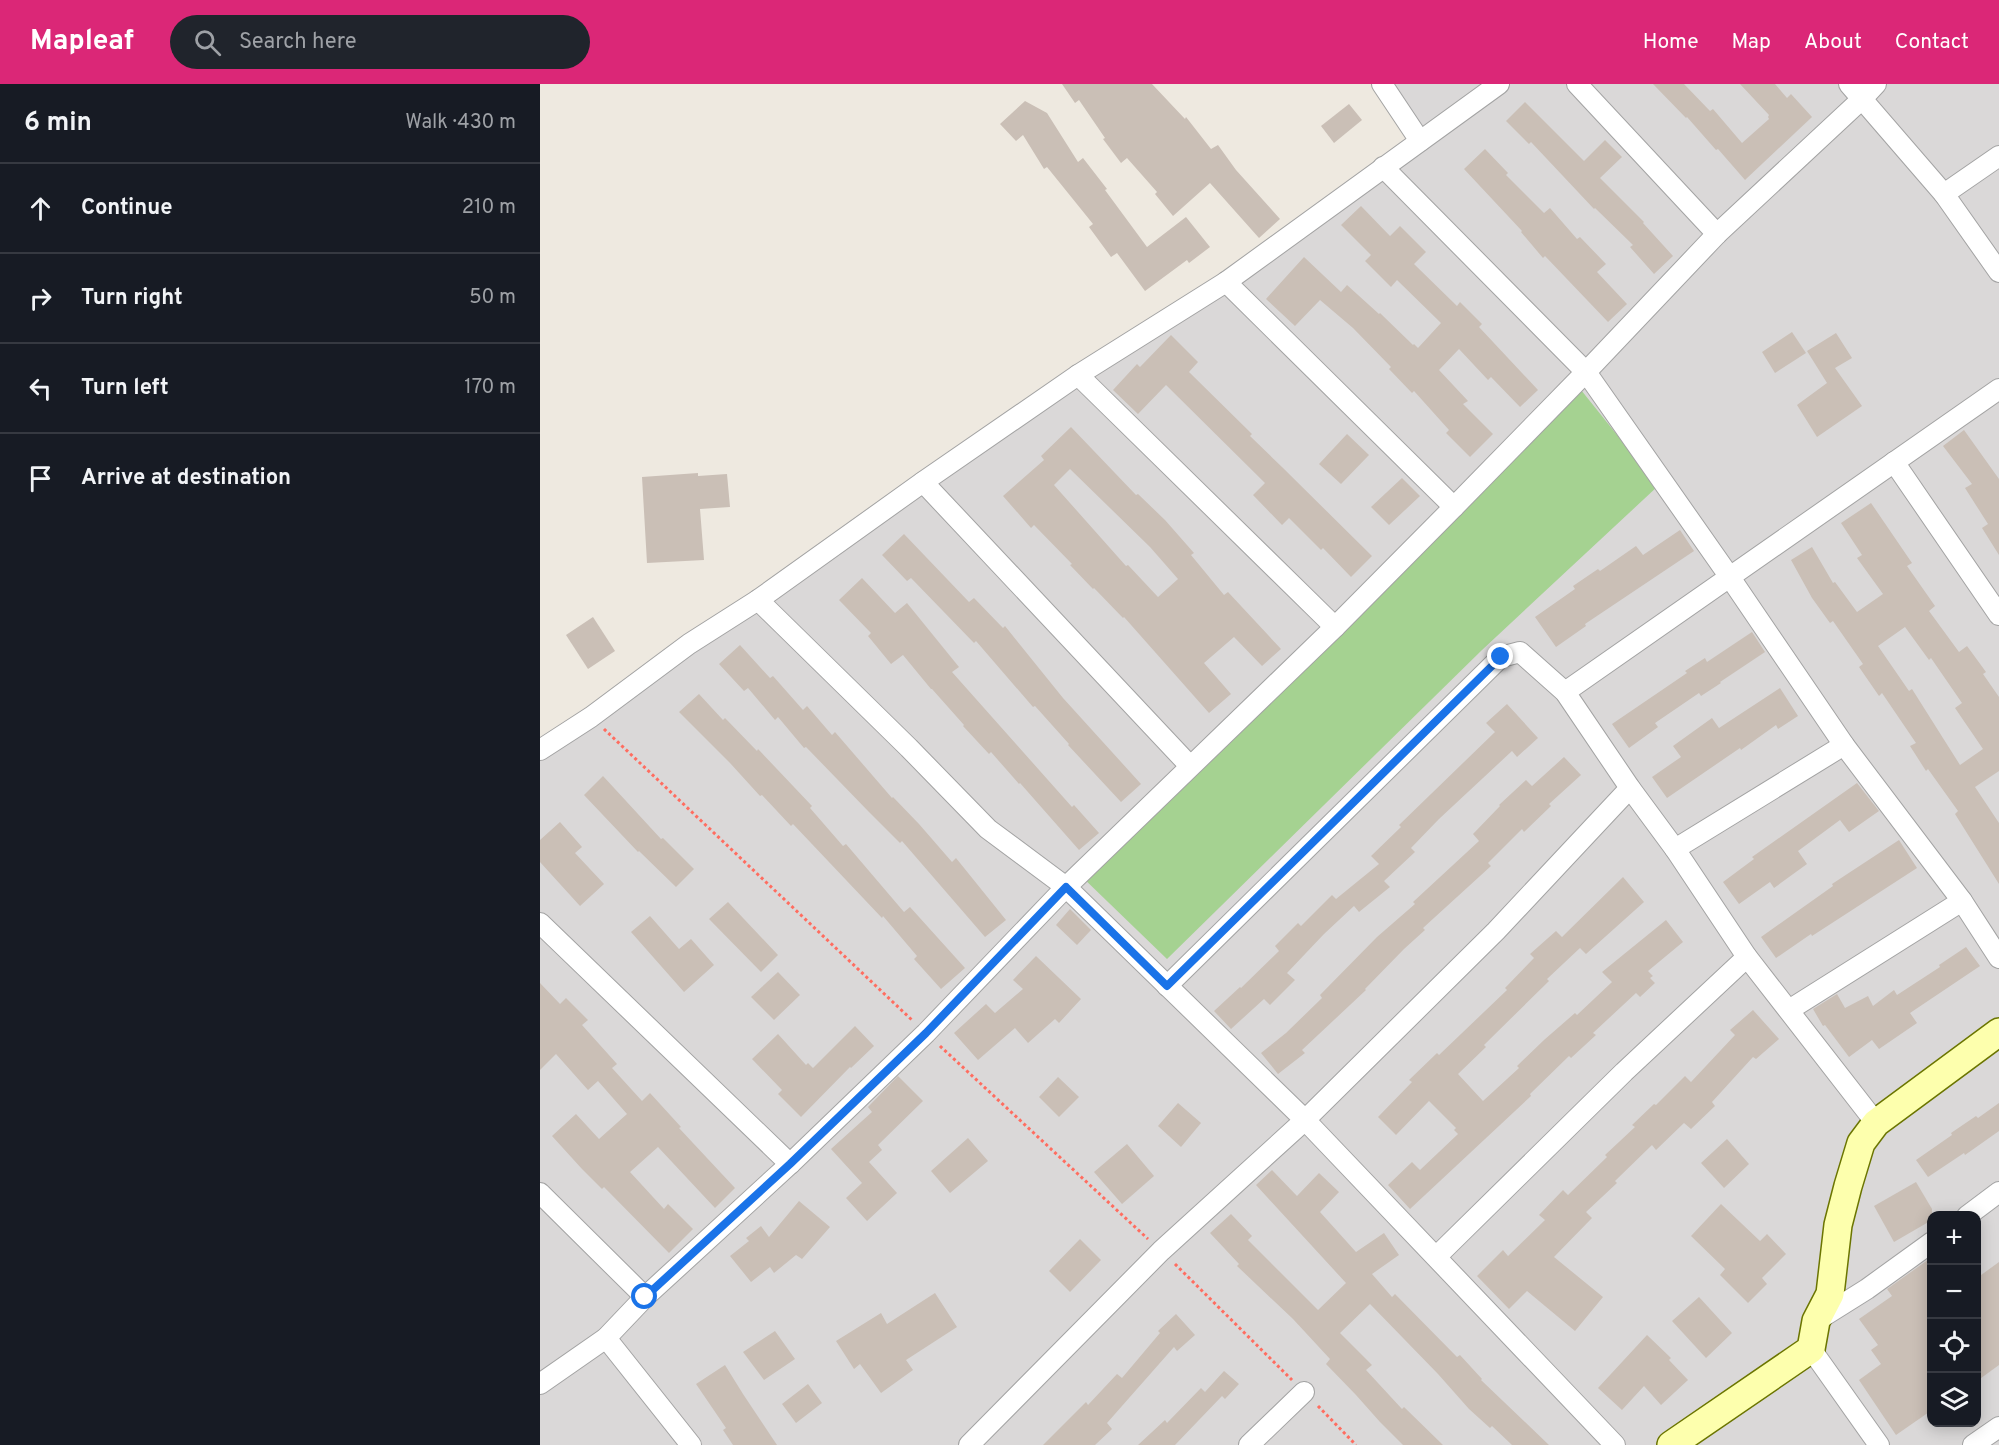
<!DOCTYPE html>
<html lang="en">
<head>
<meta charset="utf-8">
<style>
	:root { --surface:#171b24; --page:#20242c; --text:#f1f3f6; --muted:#9ea1a6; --line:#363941; --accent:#db2777 }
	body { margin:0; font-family:Overpass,sans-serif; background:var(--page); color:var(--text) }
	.controls { position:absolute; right:18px; bottom:18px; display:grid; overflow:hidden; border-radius:12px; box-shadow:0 3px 15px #0003 }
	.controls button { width:54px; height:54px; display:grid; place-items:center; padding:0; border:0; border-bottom:2px solid var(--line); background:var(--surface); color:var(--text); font:30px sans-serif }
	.stop { position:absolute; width:18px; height:18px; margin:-14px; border:4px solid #1a73e8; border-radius:50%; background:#fff }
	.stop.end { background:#1a73e8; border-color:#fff; box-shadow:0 2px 6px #0008 }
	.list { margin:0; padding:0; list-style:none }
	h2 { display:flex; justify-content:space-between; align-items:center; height:78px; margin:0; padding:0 24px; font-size:26px }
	h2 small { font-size:20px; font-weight:400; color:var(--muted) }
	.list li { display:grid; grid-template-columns:39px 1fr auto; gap:18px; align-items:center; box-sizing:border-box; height:90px; padding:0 24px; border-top:2px solid var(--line) }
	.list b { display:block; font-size:22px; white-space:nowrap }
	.list em { font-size:20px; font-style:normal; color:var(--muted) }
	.icon { flex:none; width:33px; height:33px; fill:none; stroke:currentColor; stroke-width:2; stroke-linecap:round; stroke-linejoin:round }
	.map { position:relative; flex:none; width:1459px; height:1361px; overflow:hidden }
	header { display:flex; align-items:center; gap:36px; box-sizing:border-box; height:84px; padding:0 30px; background:var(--accent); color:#fff }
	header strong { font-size:28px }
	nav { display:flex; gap:33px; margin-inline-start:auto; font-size:21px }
	.search { width:420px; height:54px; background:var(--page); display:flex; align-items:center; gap:15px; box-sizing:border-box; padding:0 21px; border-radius:33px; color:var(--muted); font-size:22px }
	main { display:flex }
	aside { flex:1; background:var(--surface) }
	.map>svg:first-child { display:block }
</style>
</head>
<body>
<header>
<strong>Mapleaf</strong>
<div class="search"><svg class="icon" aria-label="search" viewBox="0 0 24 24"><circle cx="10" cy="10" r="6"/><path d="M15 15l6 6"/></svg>Search here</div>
<nav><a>Home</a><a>Map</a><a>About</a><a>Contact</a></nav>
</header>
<main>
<aside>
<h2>6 min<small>Walk · 430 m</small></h2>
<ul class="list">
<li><svg class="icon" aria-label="ahead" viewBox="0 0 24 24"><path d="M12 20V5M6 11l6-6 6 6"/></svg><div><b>Continue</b></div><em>210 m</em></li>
<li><svg class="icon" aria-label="right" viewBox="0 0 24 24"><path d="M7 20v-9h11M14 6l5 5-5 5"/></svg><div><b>Turn right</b></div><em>50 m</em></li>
<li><svg class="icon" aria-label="left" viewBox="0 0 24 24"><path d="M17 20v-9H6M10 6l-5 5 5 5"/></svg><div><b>Turn left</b></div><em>170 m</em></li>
<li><svg class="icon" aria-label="arrive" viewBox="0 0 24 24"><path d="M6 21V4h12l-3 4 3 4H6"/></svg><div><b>Arrive at destination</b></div></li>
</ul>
</aside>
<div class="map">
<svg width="1459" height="1361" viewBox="0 0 1459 1361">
	<rect width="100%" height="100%" fill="#eee9e0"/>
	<path fill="#dad8d8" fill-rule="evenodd" d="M842 0H1459V1361H0V666L879 57ZM1392 1132H1436V1338H1392Z"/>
	<polygon fill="#a5d291" points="1033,296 1118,402 942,566 627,875 539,790"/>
	<g fill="#cabfb6" fill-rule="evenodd">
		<polygon points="522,0 612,0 645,35 646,33 671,65 678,61 696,86 740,135 719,154 670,99 633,132 615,110 617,108 587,74 581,79 563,55 565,54 539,16 535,19"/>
		<polygon points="1113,0 1144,0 1170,27 1173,25 1202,59 1229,35 1228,33 1229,31 1200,0 1235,0 1247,14 1251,10 1272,33 1205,96 1178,65 1176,66 1147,33 1146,34"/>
		<polygon points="485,17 507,29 538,78 543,74 567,105 565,106 607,163 646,133 670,163 649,179 647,176 605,207 577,169 571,173 549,143 553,140 507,83 504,85 483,51 476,57 460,40"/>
		<polygon points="985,18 1044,77 1065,56 1082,73 1060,94 1104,138 1103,139 1133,172 1114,190 1090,163 1093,161 1055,124 1054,125 991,58 989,60 966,37"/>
		<polygon points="809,20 822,36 794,59 781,42"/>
		<polygon points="945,65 968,89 966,91 1004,129 1010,124 1037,155 1040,153 1066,180 1057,188 1087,220 1068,238 1005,172 1003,174 981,148 982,147 924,85"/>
		<polygon points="821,122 850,152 860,142 886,168 874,180 917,222 920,218 942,240 939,243 998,306 980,323 951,293 948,296 919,265 899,286 928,317 923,320 953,350 930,373 906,349 909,346 874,307 872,309 849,285 851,283 813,244 780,216 755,242 726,215 764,173 801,208 807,201 839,230 840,229 873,261 874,260 878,264 901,239 857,196 851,203 825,177 831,171 801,141"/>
		<polygon points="1252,248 1266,269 1235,289 1222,268"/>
		<polygon points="1296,249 1312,274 1295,284 1322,322 1277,353 1257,321 1287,299 1267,267"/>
		<polygon points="631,251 658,278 649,288 712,350 710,352 742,383 832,472 811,493 783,464 781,466 749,434 742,441 713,411 725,399 626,301 598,330 573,306 597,280 600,283"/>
		<path d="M531 343 596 411 598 410 625 436 654 469 651 471 684 511 688 508 741 565 722 582 694 553 664 579 691 610 669 629 584 533 583 534 554 504 553 505 530 481 532 480 494 441 491 444 463 412 504 376 501 372ZM530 385 610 463 638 495 618 513 588 481 586 482 514 401Z"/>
		<polygon points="1424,346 1459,395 1459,471 1442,444 1448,440 1425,404 1432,400 1403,362"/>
		<polygon points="807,350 829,371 801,400 779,380"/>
		<polygon points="158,389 158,392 187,390 190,423 160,425 164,476 107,479 102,393"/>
		<polygon points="862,394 880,412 849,441 831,423"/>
		<path d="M1331 419 1372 479 1367 482 1395 522 1389 527 1419 568 1427 562 1446 588 1443 590 1459 613V687L1435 703 1459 739V800L1415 730 1418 727 1388 685 1386 687 1370 662 1376 659 1342 609 1339 612 1319 583 1323 580 1293 537 1290 539 1272 514 1251 476 1272 463 1293 499 1295 498 1317 528 1343 510 1317 474 1322 471 1301 439ZM1365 543 1389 576 1391 574 1422 619 1415 624 1443 665 1420 681 1372 605 1369 607 1338 562Z"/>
		<polygon points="1140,446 1154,467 1045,540 1046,542 1016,563 995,533 1035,505 1033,502 1058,485 1060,487 1096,462 1103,471"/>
		<polygon points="364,450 429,518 434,514 463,544 465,542 523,614 601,700 581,718 528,661 529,660 495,622 493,623 436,557 434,559 371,494 367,497 342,471"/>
		<polygon points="322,494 355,529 367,519 419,583 412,588 532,723 534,721 559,749 539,766 480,699 479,700 451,668 449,670 423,642 424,641 392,605 391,605 363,571 351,580 328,552 331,549 299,516"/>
		<polygon points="53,533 75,567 48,585 26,551"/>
		<polygon points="1212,548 1225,568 1180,598 1181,599 1161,612 1159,609 1115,639 1118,643 1089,664 1072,640 1147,589 1145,587 1165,574 1167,578"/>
		<polygon points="200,561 230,594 233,592 263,626 267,622 292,651 295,648 352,714 353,713 379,740 412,778 416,774 466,836 445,853 362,757 360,759 329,728 266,663 264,664 238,633 235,636 208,604 204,607 179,580"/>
		<polygon points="1240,604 1258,632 1238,645 1236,641 1201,666 1200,664 1127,714 1112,693 1141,673 1133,662 1172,634 1179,644"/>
		<polygon points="159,610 183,636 185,634 217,667 218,665 272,722 270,724 303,762 306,760 364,828 370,823 425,884 401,905 374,875 377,872 343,832 342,834 253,740 251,742 222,711 220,712 190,679 139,628"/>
		<polygon points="967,620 998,654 977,673 972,667 899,735 871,764 875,768 844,797 850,803 819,828 814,822 784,850 747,889 755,896 730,921 724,915 691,945 674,927 700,903 701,904 739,867 735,862 758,839 761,842 792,811 796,815 839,780 831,772 861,743 859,741 955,648 946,639"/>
		<polygon points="1024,673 1041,691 1009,720 1011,722 984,748 982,745 948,779 951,782 883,844 885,846 864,865 825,905 826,906 762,966 765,969 738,990 721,969 746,949 782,914 780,911 837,853 875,820 873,818 939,757 933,750 960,722 959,721 986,696 992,702"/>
		<polygon points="63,692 121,755 123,754 154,785 136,803 99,767 98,768 44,711"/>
		<polygon points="1317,699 1339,727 1309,748 1300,736 1258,767 1267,780 1234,804 1230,798 1199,820 1183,798 1214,775 1212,773"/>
		<polygon points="20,738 42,763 35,769 64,800 40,822 0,778 0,756"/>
		<polygon points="1359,756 1377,784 1272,852 1271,850 1236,874 1221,853 1293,802 1292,800"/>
		<polygon points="1083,793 1104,818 1046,870 1040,864 1007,895 1009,897 944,961 946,963 918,990 943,1017 979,984 977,982 1004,956 1035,929 1037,931 1072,898 1062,888 1126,836 1143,858 1108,887 1113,892 1110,894 1115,899 1100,913 1096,909 1053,949 1056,951 1031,974 1029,972 990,1010 991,1012 870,1125 848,1101 872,1078 880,1086 918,1050 914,1046 916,1044 889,1017 856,1051 838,1033 872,998 869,996 897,969 899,971 967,906 965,904 994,874 990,870 1016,847 1022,853"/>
		<polygon points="188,818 238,871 221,888 169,835"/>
		<polygon points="530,825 551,846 537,861 516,841"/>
		<polygon points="110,832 139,865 151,855 174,881 144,908 91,848"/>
		<polygon points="1426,863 1440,882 1370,929 1377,939 1339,965 1332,956 1309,973 1285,941 1283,942 1273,925 1297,910 1305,924 1328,912 1333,922 1354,906 1357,911 1400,883 1399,881"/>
		<polygon points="496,872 541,915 519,939 515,935 488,959 475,944 438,976 414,949 446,920 455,929 483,905 473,896"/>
		<polygon points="238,888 260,911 234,936 211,913"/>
		<polygon points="0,899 20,920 26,914 48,936 42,941 77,980 72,984 102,1017 110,1009 141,1043 139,1044 195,1104 175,1124 118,1063 90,1088 124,1125 128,1120 153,1145 129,1169 64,1103 62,1105 42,1085 12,1052 36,1030 59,1055 87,1030 58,997 48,1006 16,970 0,986"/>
		<polygon points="1213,926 1239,955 1216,975 1213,973 1172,1018 1175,1022 1151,1045 1144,1039 1116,1066 1112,1061 1075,1097 1077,1099 1046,1128 1052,1134 1014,1173 1063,1213 1035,1247 987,1207 969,1225 937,1192 963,1166 968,1172 1005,1136 999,1131 1023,1106 1028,1111 1067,1073 1065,1071 1095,1043 1092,1041 1114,1020 1116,1021 1145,992 1151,998 1195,951 1190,946"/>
		<polygon points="315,942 334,962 311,984 310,983 261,1033 238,1010 242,1006 212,975 238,950 266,981 268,979 273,984"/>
		<polygon points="358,992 383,1017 338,1061 342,1066 329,1078 357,1109 327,1137 306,1114 322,1099 291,1065 332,1028 328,1023"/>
		<polygon points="518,993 539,1013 519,1033 499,1013"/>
		<polygon points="638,1019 661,1039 641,1063 618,1042"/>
		<polygon points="1459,1019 1459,1047 1425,1071 1424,1069 1388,1093 1376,1076 1412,1051 1411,1049 1436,1032 1438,1034"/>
		<polygon points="428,1054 448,1077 410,1109 391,1087"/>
		<polygon points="1187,1055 1209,1080 1184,1104 1161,1079"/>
		<polygon points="587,1060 614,1092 582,1120 554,1088"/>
		<polygon points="732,1086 757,1112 779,1089 799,1108 780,1128 816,1168 844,1149 859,1171 832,1190 852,1213 855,1210 917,1273 920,1271 942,1295 941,1296 1009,1361 972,1361 952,1342 950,1344 929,1325 898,1290 830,1220 800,1249 832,1281 826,1286 862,1325 864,1323 903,1361 863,1361 840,1338 816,1311 786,1280 790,1275 753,1235 697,1182 699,1180 670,1149 691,1130 712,1152 708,1156 778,1226 806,1199 716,1101"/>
		<polygon points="1376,1098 1392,1125 1392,1136 1354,1158 1334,1122"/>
		<polygon points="259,1117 290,1143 262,1175 256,1171 234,1189 230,1183 211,1198 190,1172 209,1157 206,1154 221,1142 229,1153"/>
		<polygon points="1181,1120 1220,1157 1227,1150 1246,1170 1222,1194 1227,1200 1208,1219 1180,1191 1185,1185 1151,1152"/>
		<polygon points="540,1155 561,1176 530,1208 509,1187"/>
		<polygon points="1392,1173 1392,1326 1356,1351 1319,1296 1341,1280 1331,1266 1338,1261 1319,1235 1352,1212 1347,1205"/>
		<polygon points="1459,1178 1459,1281 1437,1297 1437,1194"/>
		<polygon points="395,1209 417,1243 366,1276 373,1286 341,1309 320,1280 314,1285 296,1257 341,1229 347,1240"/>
		<polygon points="1159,1213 1192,1249 1166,1274 1132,1237"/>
		<polygon points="636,1230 655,1251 637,1267 634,1263 567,1339 572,1345 555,1361 503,1361 546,1318 548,1321 577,1290 582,1294 620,1249 618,1247"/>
		<polygon points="235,1247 255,1275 224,1296 203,1268"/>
		<polygon points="1107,1251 1131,1274 1129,1276 1148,1296 1121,1321 1104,1302 1082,1326 1058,1304"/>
		<polygon points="185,1281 203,1310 237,1361 193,1361 183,1346 186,1344 156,1300"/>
		<polygon points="684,1287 699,1300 685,1315 682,1312 635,1361 598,1361 625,1336 627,1339 661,1304 665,1308"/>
		<polygon points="268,1300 282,1319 256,1339 242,1320"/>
	</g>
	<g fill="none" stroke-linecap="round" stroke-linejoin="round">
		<g stroke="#a3a3a3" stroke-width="22">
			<g id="street">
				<polyline points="842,0 880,57"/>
				<polyline points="1037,0 1177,150"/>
				<polyline points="1309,0 1404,110 1459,188"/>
				<polyline points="843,83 1046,288 1189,492 1304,661 1422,817 1459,874"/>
				<polyline points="1404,110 1459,72"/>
				<polyline points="686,198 914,423"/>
				<polyline points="538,291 795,543"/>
				<polyline points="1354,378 1459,531"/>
				<polyline points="383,398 650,682"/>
				<polyline points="218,516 369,664 448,745 526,803 765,1036 1075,1361"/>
				<polyline points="1025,608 1459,305"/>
				<polyline points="0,666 51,633 149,560 218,516 383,398 538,291 686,198 959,0"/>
				<polyline points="1135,765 1304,661"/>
				<polyline points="0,839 250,1080"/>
				<polyline points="627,902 961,573 980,568 1025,608 1090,704 1135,765 1207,873 1336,1039"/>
				<polyline points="1249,926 1422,817"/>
				<polyline points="0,1109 105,1213"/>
				<polyline points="1427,1132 1459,1108"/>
				<polyline points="897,1172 1084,988 1207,873"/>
				<polyline points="1276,1237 1327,1205 1392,1158"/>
				<polyline points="66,1254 151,1361"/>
				<polyline points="1271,1265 1339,1361"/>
				<polyline points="0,1300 66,1254 105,1213 250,1080 386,949 526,803 795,543 914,423 1046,288 1177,150 1322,15 1336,0"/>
				<polyline points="429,1361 621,1167 765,1036 956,847 1090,704"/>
				<polyline points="709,1361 764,1308"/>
				<polyline points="1433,1361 1459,1343"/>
			</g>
		</g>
		<g stroke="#6b7500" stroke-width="30">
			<polyline id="secondary" points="1131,1361 1271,1265 1276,1237 1290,1210 1298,1141 1308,1102 1321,1059 1336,1039 1459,948"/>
		</g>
		<g stroke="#ff6d60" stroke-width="3" stroke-dasharray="3 3" stroke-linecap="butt">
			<polyline points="64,645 373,937"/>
			<polyline points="400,962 608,1155"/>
			<polyline points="635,1180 752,1296"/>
			<polyline points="778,1322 816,1361"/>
		</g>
		<use href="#street" stroke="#fff" stroke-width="20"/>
		<use href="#secondary" stroke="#fdffad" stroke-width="27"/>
	</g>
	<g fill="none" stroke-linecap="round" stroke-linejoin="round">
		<polyline stroke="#1a73e8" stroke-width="8" points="105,1213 250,1080 386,949 526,803 627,902 961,573"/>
	</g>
</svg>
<div class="controls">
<button>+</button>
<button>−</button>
<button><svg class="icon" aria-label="locate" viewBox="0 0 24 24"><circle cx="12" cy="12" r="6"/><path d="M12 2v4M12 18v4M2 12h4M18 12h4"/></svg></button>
<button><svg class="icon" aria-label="layers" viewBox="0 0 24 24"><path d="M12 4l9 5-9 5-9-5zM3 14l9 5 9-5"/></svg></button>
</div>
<div class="stop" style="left:105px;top:1213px"></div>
<div class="stop end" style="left:961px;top:573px"></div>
</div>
</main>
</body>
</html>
